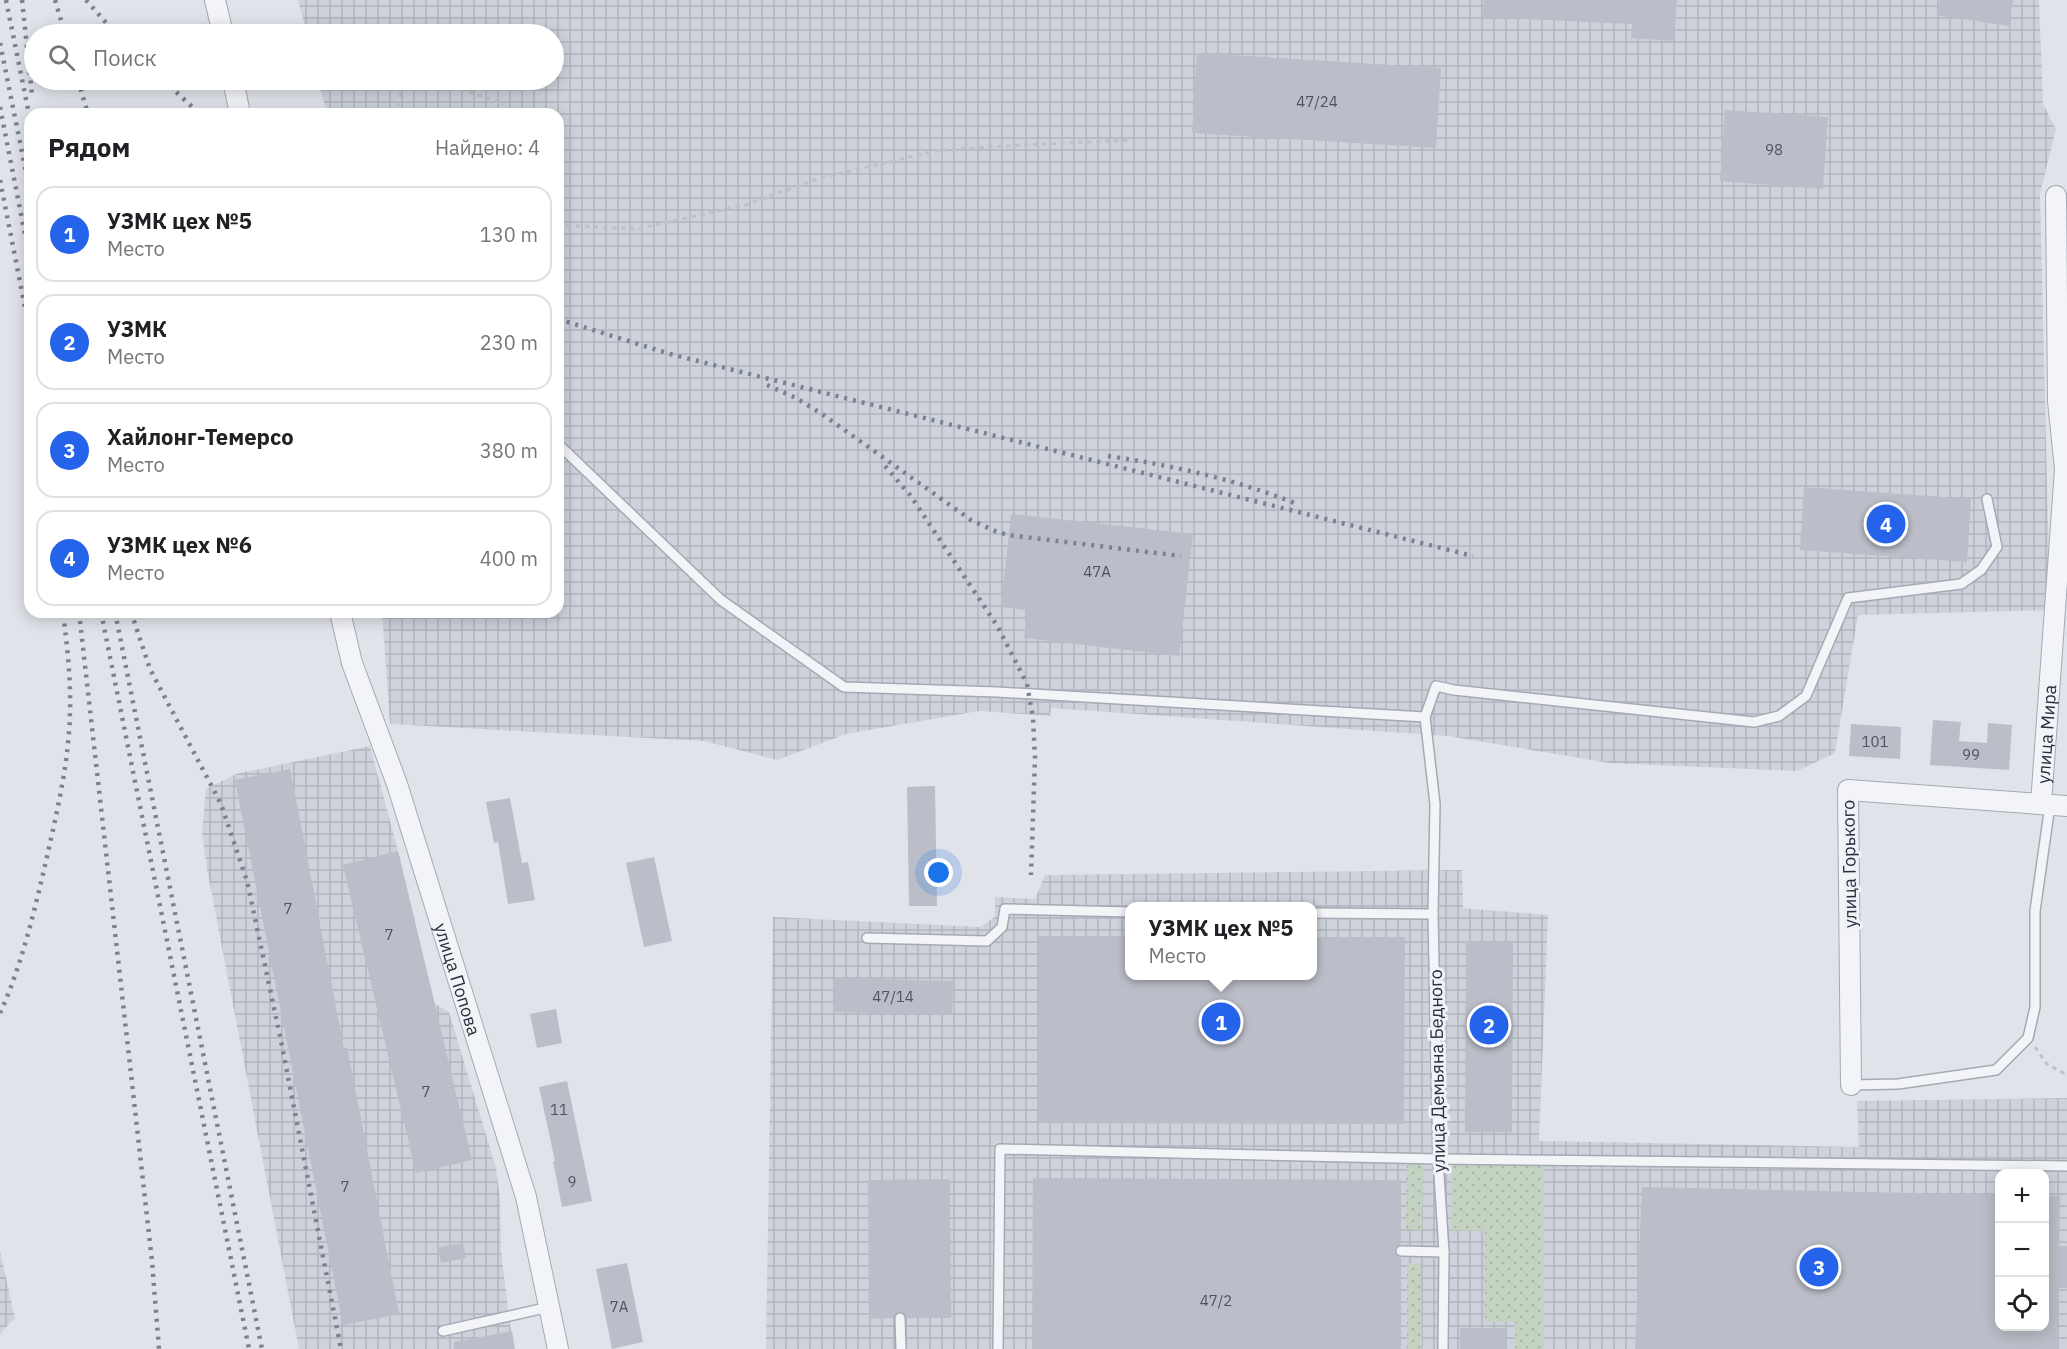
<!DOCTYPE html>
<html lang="ru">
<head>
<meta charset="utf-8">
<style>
	:root { --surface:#fff; --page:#f2f2f2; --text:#202124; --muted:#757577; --line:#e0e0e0; --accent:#2563eb }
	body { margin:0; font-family:"IBM Plex Sans",sans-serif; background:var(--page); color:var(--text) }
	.controls { position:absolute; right:18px; bottom:18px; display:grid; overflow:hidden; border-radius:12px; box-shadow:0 3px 15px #0003 }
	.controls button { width:54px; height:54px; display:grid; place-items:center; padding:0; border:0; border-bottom:2px solid var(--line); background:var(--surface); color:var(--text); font:30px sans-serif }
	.you { position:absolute; left:939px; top:873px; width:21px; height:21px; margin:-15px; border:4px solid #fff; border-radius:50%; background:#1a73e8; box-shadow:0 0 0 9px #1a73e833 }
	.badge { display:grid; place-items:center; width:39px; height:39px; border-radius:50%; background:var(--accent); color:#fff; font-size:20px; font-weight:700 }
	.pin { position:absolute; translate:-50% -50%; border:3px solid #fff; box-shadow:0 2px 6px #0006 }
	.popup { position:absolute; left:1125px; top:902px; width:192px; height:78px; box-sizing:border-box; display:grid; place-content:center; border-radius:12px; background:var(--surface); filter:drop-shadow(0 2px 4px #0005); font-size:20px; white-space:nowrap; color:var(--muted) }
	.popup b { font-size:22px; color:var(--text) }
	.popup::after { content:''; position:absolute; left:50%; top:100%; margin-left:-12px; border:12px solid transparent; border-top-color:var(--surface) }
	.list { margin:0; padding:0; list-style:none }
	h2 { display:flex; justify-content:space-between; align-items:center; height:78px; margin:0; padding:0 24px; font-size:26px }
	h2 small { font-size:20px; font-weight:400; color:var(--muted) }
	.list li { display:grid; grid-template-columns:39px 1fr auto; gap:18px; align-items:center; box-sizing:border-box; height:96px; margin:0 12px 12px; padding:0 12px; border:2px solid var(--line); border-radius:18px }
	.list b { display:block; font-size:22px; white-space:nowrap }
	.list p { margin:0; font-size:20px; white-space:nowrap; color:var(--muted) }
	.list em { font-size:20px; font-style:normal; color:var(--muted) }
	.icon { flex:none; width:33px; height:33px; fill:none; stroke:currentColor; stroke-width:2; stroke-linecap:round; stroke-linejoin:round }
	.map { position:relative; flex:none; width:2067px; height:1349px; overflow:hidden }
	.search { position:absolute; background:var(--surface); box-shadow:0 3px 15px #0003; left:24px; top:24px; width:540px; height:66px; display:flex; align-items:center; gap:15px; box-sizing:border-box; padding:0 21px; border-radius:33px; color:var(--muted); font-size:22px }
	.panel { position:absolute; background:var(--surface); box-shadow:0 3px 15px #0003; left:24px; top:108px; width:540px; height:510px; border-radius:18px }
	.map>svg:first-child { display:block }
</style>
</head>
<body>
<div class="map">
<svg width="2067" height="1349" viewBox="0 0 2067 1349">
	<defs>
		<pattern id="industrial-grid" width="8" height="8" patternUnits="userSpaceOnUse" patternTransform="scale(1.5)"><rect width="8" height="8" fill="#ced2db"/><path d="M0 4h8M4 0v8" fill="none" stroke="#b1b5bd"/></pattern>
		<pattern id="grass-dots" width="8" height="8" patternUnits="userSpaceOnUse" patternTransform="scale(1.5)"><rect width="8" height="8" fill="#c4d2c2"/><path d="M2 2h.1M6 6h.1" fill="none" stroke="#a8b5a8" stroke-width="1.8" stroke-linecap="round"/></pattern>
	</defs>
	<rect width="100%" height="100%" fill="#e0e3e9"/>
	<g fill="url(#industrial-grid)" fill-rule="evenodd">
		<polygon points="298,0 2039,0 2043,104 2056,129 2040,193 2050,610 1858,615 1835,753 1797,771 1609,763 1448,736 1051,708 1050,716 979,711 846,734 777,760 704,741 390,724 382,612 558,612 558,114 327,114 318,80 554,80 554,34 307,34"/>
		<polygon points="370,746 398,851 435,1004 449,1012 496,1168 500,1198 501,1251 510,1325 515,1349 299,1349 207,869 202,832 206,789 236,774"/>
		<path d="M1462 870 1463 908 1548 915 1539 1141 1859 1147 1857 1101 2067 1098V1349H766L773 917 980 927 995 917V897L1035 899 1045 875ZM1130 906H1312V976H1130ZM2000 1174H2044V1326H2000Z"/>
		<polygon points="0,1251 15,1318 3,1330 0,1336"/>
	</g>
	<g fill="url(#grass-dots)">
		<polygon points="1407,1164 1423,1164 1422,1230 1406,1229"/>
		<polygon points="1452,1164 1544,1165 1544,1349 1515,1349 1515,1322 1485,1322 1485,1231 1451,1230"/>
		<polygon points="1407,1264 1421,1264 1422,1349 1407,1349"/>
	</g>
	<g fill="#bbbec8">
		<polygon points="1484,0 1677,0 1674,41 1631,38 1632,24 1483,17"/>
		<polygon points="1940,0 2013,0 2009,26 1937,15"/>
		<polygon points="1197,53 1441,68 1436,148 1192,133"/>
		<polygon points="1725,110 1828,117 1823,189 1720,181"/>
		<polygon points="1804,487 1971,499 1967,562 1800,550"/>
		<polygon points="1011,514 1193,534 1179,656 1024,638 1027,610 1001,607"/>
		<polygon points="1933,720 1961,722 1959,741 1987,743 1988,723 2012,725 2009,770 1930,765"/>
		<polygon points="1851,724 1901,727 1900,759 1849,756"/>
		<polygon points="290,769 344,1048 347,1047 399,1314 343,1325 235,780"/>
		<polygon points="935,786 937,906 909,906 907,787"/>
		<polygon points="510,798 522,863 528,862 535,900 508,904 498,842 494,843 486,802"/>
		<polygon points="398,851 472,1160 416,1173 343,865"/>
		<polygon points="654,857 672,941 644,947 626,863"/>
		<polygon points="1039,936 1130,936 1130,975 1312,975 1312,937 1405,937 1404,1124 1038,1123"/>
		<polygon points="1466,942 1513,942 1512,1132 1465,1132"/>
		<polygon points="835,978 953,981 952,1015 834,1012"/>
		<polygon points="556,1009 562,1043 537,1048 530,1014"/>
		<polygon points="567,1081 592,1201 562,1207 553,1161 555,1161 539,1087"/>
		<polygon points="1033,1178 1401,1180 1401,1244 1396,1247 1394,1251 1397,1256 1401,1258 1401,1349 1032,1349"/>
		<polygon points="950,1179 951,1318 907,1318 905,1314 900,1311 896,1313 893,1318 869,1319 868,1180"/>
		<polygon points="1642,1187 2000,1195 2000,1326 2044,1326 2044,1196 2060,1196 2059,1246 2067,1246 2067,1288 2059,1288 2058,1349 1635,1349"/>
		<polygon points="463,1243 466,1258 441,1263 438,1247"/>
		<polygon points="627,1263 643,1342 612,1349 596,1269"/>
		<rect x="1460" y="1328" width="46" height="21"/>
		<polygon points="512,1331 515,1349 454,1349 454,1342"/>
	</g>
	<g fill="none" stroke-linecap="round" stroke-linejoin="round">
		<g stroke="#a5a9b3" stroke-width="12">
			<g id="lane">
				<polyline points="558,444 721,600 844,687 997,692 1425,717 1436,686 1454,690 1754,722 1779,716 1806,696 1848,598 1961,584 1981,570 1997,547 1987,499"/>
				<polyline points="1425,717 1435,804 1433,914"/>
				<polyline points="1312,913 1433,914 1438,1159 1444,1252 1443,1349"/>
				<polyline points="867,938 987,941 1002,927 1005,909 1130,912"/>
				<polyline points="1851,1085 1898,1084 1996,1070 2028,1038 2035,1007 2035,911 2050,805"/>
				<polyline points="1401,1251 1444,1252"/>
				<polyline points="900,1318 901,1349"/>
				<polyline points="443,1331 549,1307"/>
				<polyline points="998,1349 1000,1149 1438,1159 2067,1166"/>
			</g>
		</g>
		<g stroke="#a5a9b3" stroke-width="22">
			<g id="street">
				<polyline points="215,0 223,34"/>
				<polyline points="233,80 240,114"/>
				<path id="s1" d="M340 612 352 663 397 784 526 1197 558 1349"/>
				<path id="s2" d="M2041 804 2065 469 2058 401 2056 196"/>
				<polyline points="1851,1085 1848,790 2067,806"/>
			</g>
		</g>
		<g stroke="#bec1c7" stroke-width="3" stroke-dasharray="4.5 4.5" stroke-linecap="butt">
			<polyline points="435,80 504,104"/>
			<polyline points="394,114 406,80"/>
			<polyline points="558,225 637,229 745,205 821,178 934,151 1020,145 1134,140"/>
			<polyline points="2035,1047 2047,1064 2067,1075"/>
		</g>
		<use href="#lane" stroke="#f3f4f7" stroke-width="9"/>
		<use href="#street" stroke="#f3f4f7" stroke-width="20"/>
		<g stroke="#7a8192" stroke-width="4.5" stroke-dasharray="3 6" stroke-linecap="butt">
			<polyline points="6,0 30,119"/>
			<polyline points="22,0 32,95"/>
			<polyline points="55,0 65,34"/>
			<polyline points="86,0 116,34"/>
			<polyline points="0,43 30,192"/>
			<polyline points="78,80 88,114"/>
			<polyline points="163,80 200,114"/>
			<polyline points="0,107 30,260"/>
			<polyline points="0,180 30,333"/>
			<polyline points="558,319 670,354 1473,556"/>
			<polyline points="767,385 796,398 822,414 971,520 995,531 1008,535 1181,556"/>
			<path d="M1108 456C1175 466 1234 479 1297 504"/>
			<polyline points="885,466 910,495 998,627 1027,684 1033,718 1035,758 1031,875"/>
			<polyline points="79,612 152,1261 159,1349"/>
			<polyline points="101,612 249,1349"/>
			<polyline points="115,612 262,1349"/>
			<polyline points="131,612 150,669 221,804 247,881 281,1041 341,1349"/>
			<path d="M0 1013C22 965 34 912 46 861 57 812 69 762 70 712 71 679 67 645 63 612"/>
		</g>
	</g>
	<g text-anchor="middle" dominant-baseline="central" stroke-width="6" stroke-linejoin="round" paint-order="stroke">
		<g font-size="15" fill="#4e5362">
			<text x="1317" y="101">47/24</text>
			<text x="1774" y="149">98</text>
			<text x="1097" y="571">47А</text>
			<text x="1875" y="741">101</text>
			<text x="1971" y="754">99</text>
			<text x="288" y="908">7</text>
			<text x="389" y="934">7</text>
			<text x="893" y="996">47/14</text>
			<text x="426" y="1091">7</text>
			<text x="559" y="1109">11</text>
			<text x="572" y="1181">9</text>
			<text x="345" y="1186">7</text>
			<text x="1216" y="1300">47/2</text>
			<text x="619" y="1306">7А</text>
		</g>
		<g font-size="18" fill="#292f40" stroke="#f0f2f6">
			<text stroke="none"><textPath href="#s2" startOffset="70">улица Мира</textPath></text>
			<text transform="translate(1849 864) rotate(-91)">улица Горького</text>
			<text stroke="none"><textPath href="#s1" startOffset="386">улица Попова</textPath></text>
			<text transform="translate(1437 1071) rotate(-91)">улица Демьяна Бедного</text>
		</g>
	</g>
</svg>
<div class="controls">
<button>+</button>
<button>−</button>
<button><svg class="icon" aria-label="locate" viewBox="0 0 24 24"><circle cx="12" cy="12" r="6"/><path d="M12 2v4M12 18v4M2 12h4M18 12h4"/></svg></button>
</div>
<div class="you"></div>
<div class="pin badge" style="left:1221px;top:1022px">1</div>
<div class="popup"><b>УЗМК цех №5</b>Место</div>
<div class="pin badge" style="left:1489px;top:1025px">2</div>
<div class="pin badge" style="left:1819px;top:1267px">3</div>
<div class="pin badge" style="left:1886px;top:524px">4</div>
<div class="search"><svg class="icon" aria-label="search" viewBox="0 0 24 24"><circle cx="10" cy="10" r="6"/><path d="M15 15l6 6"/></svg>Поиск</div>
<section class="panel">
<h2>Рядом<small>Найдено: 4</small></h2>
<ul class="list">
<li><span class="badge">1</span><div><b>УЗМК цех №5</b><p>Место</p></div><em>130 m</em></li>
<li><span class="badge">2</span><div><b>УЗМК</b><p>Место</p></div><em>230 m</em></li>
<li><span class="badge">3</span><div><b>Хайлонг-Темерсо</b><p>Место</p></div><em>380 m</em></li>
<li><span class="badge">4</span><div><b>УЗМК цех №6</b><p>Место</p></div><em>400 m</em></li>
</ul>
</section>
</div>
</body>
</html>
